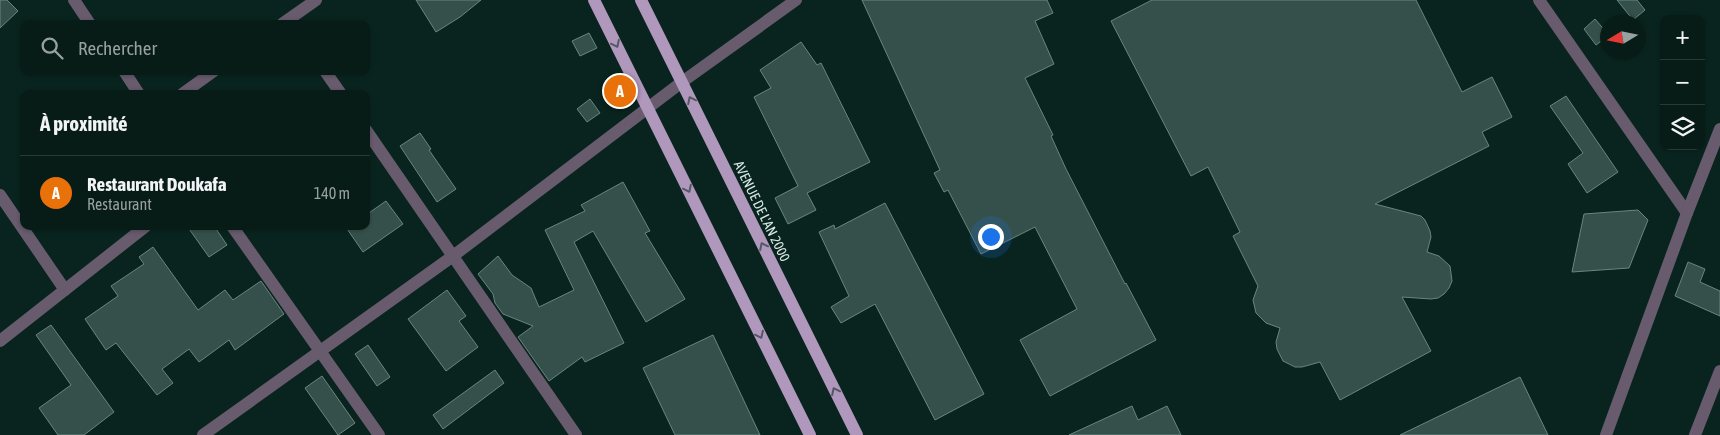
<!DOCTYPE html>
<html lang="fr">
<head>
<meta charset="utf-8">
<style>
	:root { --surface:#071b17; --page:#102420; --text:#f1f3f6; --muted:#98a1a1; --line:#283936; --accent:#0b8043 }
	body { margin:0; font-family:"Asap Condensed",sans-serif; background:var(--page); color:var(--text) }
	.controls { position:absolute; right:15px; top:15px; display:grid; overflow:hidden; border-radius:10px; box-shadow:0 1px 4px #0004 }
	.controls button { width:45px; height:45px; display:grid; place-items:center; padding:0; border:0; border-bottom:1px solid var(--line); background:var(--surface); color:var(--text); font:25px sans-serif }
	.compass { position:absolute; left:1600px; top:15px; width:45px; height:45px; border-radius:50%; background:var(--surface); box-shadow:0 1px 4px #0004; rotate:260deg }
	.you { position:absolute; left:990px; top:236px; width:18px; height:18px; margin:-12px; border:4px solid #fff; border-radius:50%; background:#1a73e8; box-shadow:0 0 0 8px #1a73e833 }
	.badge { display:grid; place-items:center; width:32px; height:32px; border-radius:50%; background:var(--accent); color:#fff; font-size:16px; font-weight:700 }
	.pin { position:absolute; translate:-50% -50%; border:2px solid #fff; box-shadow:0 1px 5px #0006 }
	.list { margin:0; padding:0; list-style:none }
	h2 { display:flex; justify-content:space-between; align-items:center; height:65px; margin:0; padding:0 20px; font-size:21px }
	h2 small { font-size:16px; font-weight:400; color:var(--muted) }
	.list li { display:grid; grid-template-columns:32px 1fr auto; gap:15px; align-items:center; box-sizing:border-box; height:75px; padding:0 20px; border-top:1px solid var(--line) }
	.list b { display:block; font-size:19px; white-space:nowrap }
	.list p { margin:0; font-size:16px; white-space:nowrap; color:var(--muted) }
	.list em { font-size:16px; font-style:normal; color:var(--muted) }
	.icon { flex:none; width:28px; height:28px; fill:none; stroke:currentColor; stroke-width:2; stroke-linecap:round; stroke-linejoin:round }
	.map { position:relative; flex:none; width:1720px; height:435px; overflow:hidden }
	.search { position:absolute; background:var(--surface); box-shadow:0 1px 4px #0004; left:20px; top:20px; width:350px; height:55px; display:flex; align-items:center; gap:12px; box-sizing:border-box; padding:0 18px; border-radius:10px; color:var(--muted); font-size:19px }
	.panel { position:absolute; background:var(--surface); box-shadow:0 1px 4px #0004; left:20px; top:90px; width:350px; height:140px; border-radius:10px }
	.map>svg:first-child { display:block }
</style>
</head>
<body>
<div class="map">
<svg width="1720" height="435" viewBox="0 0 1720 435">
	<rect width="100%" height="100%" fill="#09241f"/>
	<g fill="#35504a" stroke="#68857e">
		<polygon points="0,0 7,0 18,11 0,28"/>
		<polygon points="416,0 481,0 460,17 436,32"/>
		<polygon points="862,0 1047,0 1053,13 1035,21 1054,64 1025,78 1053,135 1051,136 1066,169 1125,284 1126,283 1156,340 1050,396 1020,340 1077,309 1035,227 981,254 948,190 944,192 934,173 940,170"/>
		<polygon points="1152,0 1416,0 1462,92 1492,77 1512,117 1482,132 1489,146 1375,204 1421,216 1425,220 1430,231 1431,237 1427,252 1439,256 1450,266 1452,281 1449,288 1444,294 1438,298 1431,299 1402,297 1431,351 1340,400 1320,362 1302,367 1295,367 1283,361 1277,349 1276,342 1280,328 1266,323 1256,313 1253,300 1258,286 1233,236 1240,232 1208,167 1191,176 1111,21"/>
		<polygon points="1617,0 1637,0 1645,10 1633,20"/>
		<polygon points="1595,19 1608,34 1608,36 1596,45 1584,29"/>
		<polygon points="589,33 597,48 580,56 572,41"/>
		<polygon points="801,42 817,65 821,63 870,162 807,193 816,210 788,224 775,198 798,186 754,97 771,88 760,70"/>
		<polygon points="1566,96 1618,172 1587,193 1568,164 1583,153 1550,106"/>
		<polygon points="590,99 600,113 587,122 577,109"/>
		<polygon points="420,133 431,149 429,150 456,189 437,202 400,146"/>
		<polygon points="623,182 650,231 645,233 685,299 646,322 593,231 574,242 624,343 585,362 582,357 549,381 518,337 533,326 503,314 495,303 493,294 478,274 498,256 512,275 531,288 539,307 574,290 545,230 585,211 581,205"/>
		<polygon points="386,201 403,224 363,252 345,226 366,226 366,215"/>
		<polygon points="885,203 984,394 935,420 875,304 841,323 831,307 849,296 819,232 834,225 835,229"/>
		<polygon points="1638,210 1648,220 1629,268 1572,272 1584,214"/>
		<polygon points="187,226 214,226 227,245 209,257"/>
		<polygon points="153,247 198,310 225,290 233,300 261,281 284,314 235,350 229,340 199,362 189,349 162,369 173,383 157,395 116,343 106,350 85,319 118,296 111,286 144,264 139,257"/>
		<polygon points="1688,262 1705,269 1700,282 1720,291 1720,316 1675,296"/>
		<polygon points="447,290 466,316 459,321 478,347 446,371 408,319"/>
		<polygon points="51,325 114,412 84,435 58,435 39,408 71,385 36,335"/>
		<polygon points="713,335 760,435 675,435 643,368"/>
		<polygon points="368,345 390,377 377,386 355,354"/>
		<polygon points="495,370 504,383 443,429 433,415"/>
		<polygon points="322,376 355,423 338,435 305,388"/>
		<polygon points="1520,377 1548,435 1400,435"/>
		<polygon points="1132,406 1138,420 1167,406 1181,435 1069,435"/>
	</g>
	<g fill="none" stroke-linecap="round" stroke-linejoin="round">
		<g stroke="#675b6d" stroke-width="12">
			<polyline points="74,0 90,24"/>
			<polyline points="1539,0 1687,213"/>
			<polyline points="282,24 316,0"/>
			<polyline points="124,71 139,94"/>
			<polyline points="325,71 341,94"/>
			<polyline points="182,94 214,71"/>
			<polyline points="366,130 576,435"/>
			<polyline points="0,195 65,290"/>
			<polyline points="232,226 379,435"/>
			<polyline points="0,341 146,226"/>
			<polyline points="203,435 453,256 682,82 796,0"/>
			<polyline points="1606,435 1687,213 1720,129"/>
			<polyline points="1695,435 1720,371"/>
		</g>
		<g stroke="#b097bc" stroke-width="12">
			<polyline points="594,0 810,435"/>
			<polyline points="641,0 857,435"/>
		</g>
	</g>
	<defs><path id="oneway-chevron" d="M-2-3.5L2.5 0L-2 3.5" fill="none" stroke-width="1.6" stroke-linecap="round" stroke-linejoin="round" transform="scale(1.25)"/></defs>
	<g stroke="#545866">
		<use href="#oneway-chevron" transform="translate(616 44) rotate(64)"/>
		<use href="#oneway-chevron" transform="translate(691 100) rotate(-116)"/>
		<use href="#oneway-chevron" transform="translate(688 189) rotate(64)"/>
		<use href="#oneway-chevron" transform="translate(763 246) rotate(-116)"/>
		<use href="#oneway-chevron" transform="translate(760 335) rotate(64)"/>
		<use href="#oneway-chevron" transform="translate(835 391) rotate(-116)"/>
	</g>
	<g text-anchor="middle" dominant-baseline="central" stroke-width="4.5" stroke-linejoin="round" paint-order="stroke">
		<g font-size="14" fill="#d9e8e4" stroke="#09241f">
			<text transform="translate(762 211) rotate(64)">AVENUE DE L'AN 2000</text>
		</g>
	</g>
</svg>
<div class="controls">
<button>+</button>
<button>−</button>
<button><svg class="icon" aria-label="layers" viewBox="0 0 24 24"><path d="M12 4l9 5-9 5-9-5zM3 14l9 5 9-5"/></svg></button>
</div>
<svg class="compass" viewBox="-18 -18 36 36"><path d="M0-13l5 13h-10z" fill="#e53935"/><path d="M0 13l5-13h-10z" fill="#98a1a1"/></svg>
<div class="you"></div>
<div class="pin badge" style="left:620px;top:91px;background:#e8710a">A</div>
<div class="search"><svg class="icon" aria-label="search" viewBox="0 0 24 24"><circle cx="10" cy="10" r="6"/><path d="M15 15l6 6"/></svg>Rechercher</div>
<section class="panel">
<h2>À proximité<small></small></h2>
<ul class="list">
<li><span class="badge" style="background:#e8710a">A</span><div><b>Restaurant Doukafa</b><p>Restaurant</p></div><em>140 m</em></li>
</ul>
</section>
</div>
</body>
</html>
